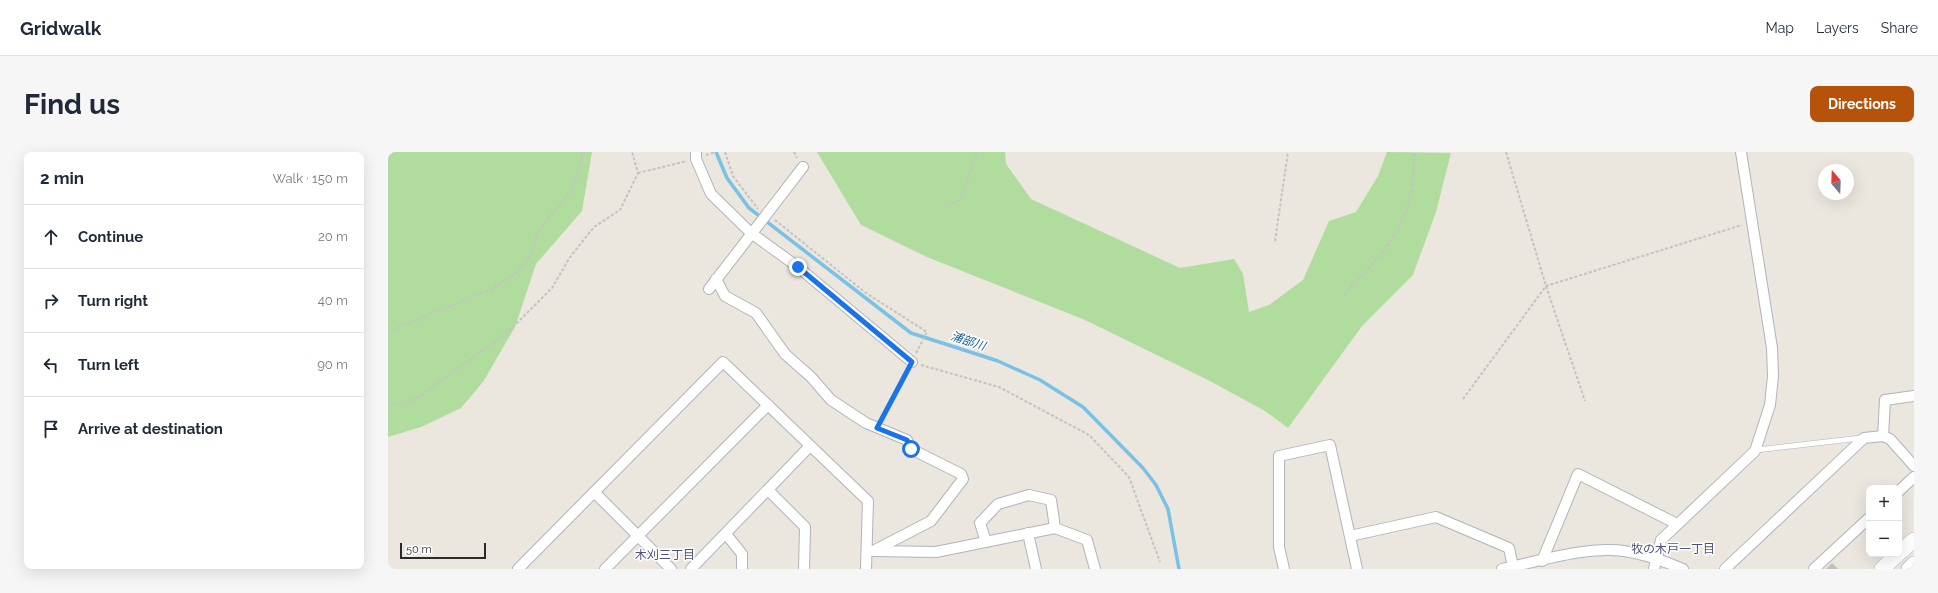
<!DOCTYPE html>
<html lang="en">
<head>
<meta charset="utf-8">
<style>
	:root { --surface:#fff; --page:#f6f6f7; --text:#1f2937; --muted:#747a83; --line:#e0e1e3; --accent:#b45309 }
	body { margin:0; font-family:Raleway,"Noto Sans JP",sans-serif; background:var(--page); color:var(--text) }
	.controls { position:absolute; right:12px; bottom:12px; display:grid; overflow:hidden; border-radius:8px; box-shadow:0 4px 16px #0002 }
	.controls button { width:36px; height:36px; display:grid; place-items:center; padding:0; border:0; border-bottom:1px solid var(--line); background:var(--surface); color:var(--text); font:20px sans-serif }
	.compass { position:absolute; left:1430px; top:12px; width:36px; height:36px; border-radius:50%; background:var(--surface); box-shadow:0 4px 16px #0002; rotate:341deg }
	.scale { position:absolute; left:12px; bottom:10px; width:86px; box-sizing:border-box; padding-left:4px; border:2px solid #2a2a2a; border-top:0; font-size:11px; line-height:14px; white-space:nowrap; color:#2a2a2a; -webkit-text-stroke:3px #fff; paint-order:stroke }
	.stop { position:absolute; width:12px; height:12px; margin:-9px; border:3px solid #1a73e8; border-radius:50%; background:#fff }
	.stop.end { background:#1a73e8; border-color:#fff; box-shadow:0 1px 4px #0008 }
	.list { margin:0; padding:0; list-style:none }
	h2 { display:flex; justify-content:space-between; align-items:center; height:52px; margin:0; padding:0 16px; font-size:17px }
	h2 small { font-size:13px; font-weight:400; color:var(--muted) }
	.list li { display:grid; grid-template-columns:26px 1fr auto; gap:12px; align-items:center; box-sizing:border-box; height:64px; padding:0 16px; border-top:1px solid var(--line) }
	.list b { display:block; font-size:15px; white-space:nowrap }
	.list em { font-size:13px; font-style:normal; color:var(--muted) }
	.icon { flex:none; width:22px; height:22px; fill:none; stroke:currentColor; stroke-width:2; stroke-linecap:round; stroke-linejoin:round }
	.map { position:relative; flex:none; width:1526px; height:417px; overflow:hidden; border-radius:8px }
	header { display:flex; align-items:center; gap:24px; box-sizing:border-box; height:56px; padding:0 20px; background:var(--surface); border-bottom:1px solid var(--line) }
	header strong { font-size:19px }
	nav { display:flex; gap:22px; margin-inline-start:auto; font-size:14px }
	.intro { display:flex; align-items:center; justify-content:space-between; box-sizing:border-box; height:96px; padding:0 24px }
	h1 { margin:0; font-size:28px }
	.button { padding:10px 18px; border-radius:8px; background:var(--accent); color:#fff; font-size:14px; font-weight:700 }
	main { display:flex; gap:24px; padding:0 24px }
	aside { flex:1; background:var(--surface); border-radius:8px; box-shadow:0 4px 16px #0002 }
	.map>svg:first-child { display:block }
</style>
</head>
<body>
<header>
<strong>Gridwalk</strong>
<nav><a>Map</a><a>Layers</a><a>Share</a></nav>
</header>
<div class="intro"><h1>Find us</h1><a class="button">Directions</a></div>
<main>
<aside>
<h2>2 min<small>Walk · 150 m</small></h2>
<ul class="list">
<li><svg class="icon" aria-label="ahead" viewBox="0 0 24 24"><path d="M12 20V5M6 11l6-6 6 6"/></svg><div><b>Continue</b></div><em>20 m</em></li>
<li><svg class="icon" aria-label="right" viewBox="0 0 24 24"><path d="M7 20v-9h11M14 6l5 5-5 5"/></svg><div><b>Turn right</b></div><em>40 m</em></li>
<li><svg class="icon" aria-label="left" viewBox="0 0 24 24"><path d="M17 20v-9H6M10 6l-5 5 5 5"/></svg><div><b>Turn left</b></div><em>90 m</em></li>
<li><svg class="icon" aria-label="arrive" viewBox="0 0 24 24"><path d="M6 21V4h12l-3 4 3 4H6"/></svg><div><b>Arrive at destination</b></div></li>
</ul>
</aside>
<div class="map">
<svg width="1526" height="417" viewBox="0 0 1526 417">
	<rect width="100%" height="100%" fill="#ebe6de"/>
	<g fill="#b0dd9e">
		<polygon points="0,0 204,0 194,59 148,112 127,175 95,230 73,256 33,275 0,285"/>
		<polygon points="429,0 617,0 618,12 643,47 792,116 846,107 855,122 861,160 881,153 915,128 941,69 968,60 990,24 999,0 1063,1 1048,60 1025,123 974,174 900,276 877,259 820,228 697,168 539,105 473,73"/>
	</g>
	<g fill="none" stroke-linecap="round" stroke-linejoin="round">
		<polyline stroke="#79c1e5" stroke-width="3.5" points="328,0 339,26 361,56 523,181 610,209 652,228 695,255 755,316 768,333 780,357 791,417"/>
	</g>
	<polygon fill="#c4c0b9" points="1444,411 1450,417 1438,417"/>
	<g fill="none" stroke-linecap="round" stroke-linejoin="round">
		<g stroke="#b1b3bd" stroke-width="6">
			<polyline id="service" points="1368,298 1473,286"/>
		</g>
		<g stroke="#b1b3bd" stroke-width="12">
			<g id="minor">
				<polyline points="308,0 308,7 323,42 363,81 410,115 524,210"/>
				<polyline points="328,127 337,144 368,161 397,202 423,225 443,248 478,271 519,288 523,297 573,322 575,327 543,369 485,399"/>
				<polyline points="321,137 415,15"/>
				<polyline points="1526,244 1497,248 1495,284 1502,287 1526,314"/>
				<polyline points="380,338 417,375 416,417"/>
				<polyline points="1511,339 1526,325"/>
				<polyline points="206,340 283,417"/>
				<polyline points="640,381 648,417"/>
				<polyline points="338,382 354,402 354,417"/>
				<polyline points="962,384 1048,365 1121,396 1125,415"/>
				<polyline points="598,390 592,371 610,352 641,343 663,348 667,376"/>
				<polyline points="487,399 548,400 667,376 699,388 707,417"/>
				<polyline points="1154,409 1190,322 1289,372"/>
				<polyline points="130,417 335,210 480,349 478,417"/>
				<polyline points="217,417 380,253"/>
				<polyline points="303,417 422,294"/>
				<polyline points="896,417 891,395 891,304 942,293 969,417"/>
				<path d="M1114 417C1151 409 1199 394 1236 399 1256 402 1276 409 1295 417"/>
				<polyline points="1266,417 1273,388 1367,299 1382,253 1385,224 1384,196 1353,0"/>
				<polyline points="1337,417 1476,286 1495,284"/>
				<polyline points="1426,417 1481,366"/>
			</g>
		</g>
		<g stroke="#b1b3bd" stroke-width="16">
			<g id="secondary">
				<polyline points="1511,401 1526,388"/>
				<polyline points="1494,417 1510,402"/>
				<polyline points="1521,417 1526,412"/>
			</g>
		</g>
		<g stroke="#c3c3c3" stroke-width="2" stroke-dasharray="3 2" stroke-linecap="butt">
			<polyline points="337,0 345,24 370,57"/>
			<polyline points="406,0 409,6"/>
			<polyline points="1118,0 1158,134 1197,249"/>
			<polyline points="318,3 328,0"/>
			<polyline points="250,21 299,9"/>
			<polyline points="560,54 573,47 589,0"/>
			<polyline points="387,68 478,141 539,180 528,201"/>
			<polyline points="887,89 900,0"/>
			<path d="M956 143C981 115 1014 84 1022 46 1025 32 1025 15 1027 0"/>
			<polyline points="0,180 103,137 127,122 140,108 147,91 149,81 183,39 194,10 194,0"/>
			<polyline points="533,213 611,235 701,283 741,325 772,410"/>
			<polyline points="1075,247 1158,134 1354,73"/>
			<polyline points="0,250 9,253 27,247 118,182 164,136 182,105 206,75 232,58 250,21 244,0"/>
			<polyline points="494,266 519,219"/>
		</g>
		<use href="#service" stroke="#fff" stroke-width="5"/>
		<use href="#minor" stroke="#fff" stroke-width="10"/>
		<use href="#secondary" stroke="#fff" stroke-width="15"/>
	</g>
	<g fill="none" stroke-linecap="round" stroke-linejoin="round">
		<polyline stroke="#1a73e8" stroke-width="5" points="410,115 524,210 489,276 519,288 523,297"/>
	</g>
	<g text-anchor="middle" dominant-baseline="central" stroke-width="3" stroke-linejoin="round" paint-order="stroke">
		<g font-size="12" font-style="italic" fill="#186090" stroke="#fff">
			<text transform="translate(580 189) rotate(18)">浦部川</text>
		</g>
		<g font-size="12" fill="#4e5377" stroke="#fff">
			<text x="1285" y="397">牧の木戸一丁目</text>
			<text x="277" y="403">木刈三丁目</text>
		</g>
	</g>
</svg>
<div class="controls">
<button>+</button>
<button>−</button>
</div>
<svg class="compass" viewBox="-18 -18 36 36"><path d="M0-13l5 13h-10z" fill="#e53935"/><path d="M0 13l5-13h-10z" fill="#747a83"/></svg>
<div class="scale">50 m</div>
<div class="stop" style="left:523px;top:297px"></div>
<div class="stop end" style="left:410px;top:115px"></div>
</div>
</main>
</body>
</html>
